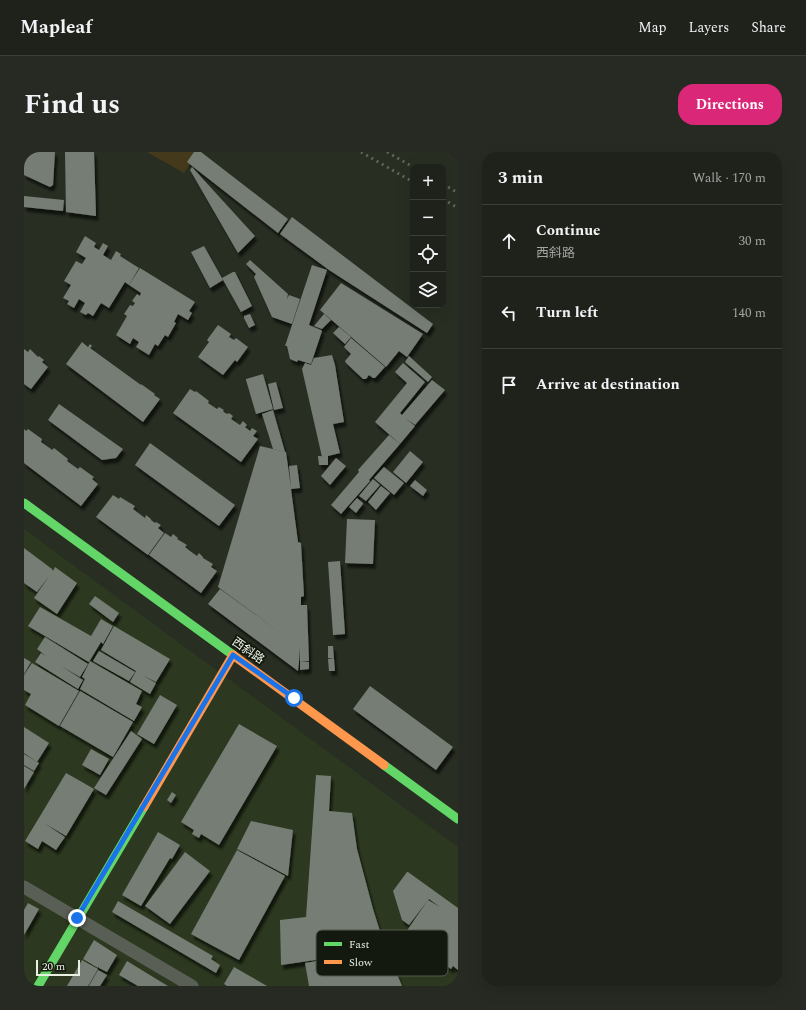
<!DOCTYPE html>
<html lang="en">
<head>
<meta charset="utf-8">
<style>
	:root { --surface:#1e221a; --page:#262a23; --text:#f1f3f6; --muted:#a1a4a2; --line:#3c3f39; --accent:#db2777 }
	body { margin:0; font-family:Spectral,"Noto Sans SC",serif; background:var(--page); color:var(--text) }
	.controls { position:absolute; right:12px; top:12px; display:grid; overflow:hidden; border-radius:8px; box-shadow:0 4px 16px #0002 }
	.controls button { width:36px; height:36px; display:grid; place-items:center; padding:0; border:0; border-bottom:1px solid var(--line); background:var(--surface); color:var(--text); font:20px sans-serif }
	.scale { position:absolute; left:12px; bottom:10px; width:44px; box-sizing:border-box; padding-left:4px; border:2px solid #e9f0e2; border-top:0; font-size:11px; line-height:14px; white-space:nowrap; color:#e9f0e2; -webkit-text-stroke:3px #14190f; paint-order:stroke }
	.stop { position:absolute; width:12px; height:12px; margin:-9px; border:3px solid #1a73e8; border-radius:50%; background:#fff }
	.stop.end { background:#1a73e8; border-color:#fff; box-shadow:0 1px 4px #0008 }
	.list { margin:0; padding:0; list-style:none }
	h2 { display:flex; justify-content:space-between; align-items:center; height:52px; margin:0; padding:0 16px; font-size:17px }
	h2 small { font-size:13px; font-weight:400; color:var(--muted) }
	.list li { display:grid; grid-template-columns:26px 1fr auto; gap:12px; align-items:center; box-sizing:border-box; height:72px; padding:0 16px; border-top:1px solid var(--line) }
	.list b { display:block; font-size:15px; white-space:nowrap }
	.list p { margin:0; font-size:13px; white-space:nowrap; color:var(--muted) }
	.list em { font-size:13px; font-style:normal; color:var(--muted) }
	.icon { flex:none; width:22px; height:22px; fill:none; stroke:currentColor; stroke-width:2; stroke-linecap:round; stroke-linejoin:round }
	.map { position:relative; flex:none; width:434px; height:834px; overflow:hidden; border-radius:16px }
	header { display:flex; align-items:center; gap:24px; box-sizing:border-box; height:56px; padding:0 20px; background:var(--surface); border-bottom:1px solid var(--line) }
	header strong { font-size:19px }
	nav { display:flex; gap:22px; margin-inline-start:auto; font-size:14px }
	.intro { display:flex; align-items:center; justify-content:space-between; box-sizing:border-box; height:96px; padding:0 24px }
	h1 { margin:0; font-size:28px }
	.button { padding:10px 18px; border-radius:16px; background:var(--accent); color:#fff; font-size:14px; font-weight:700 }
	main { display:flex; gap:24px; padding:0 24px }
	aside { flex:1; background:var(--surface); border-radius:16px; box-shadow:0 4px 16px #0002 }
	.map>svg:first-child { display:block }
</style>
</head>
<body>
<header>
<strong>Mapleaf</strong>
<nav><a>Map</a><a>Layers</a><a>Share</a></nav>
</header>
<div class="intro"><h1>Find us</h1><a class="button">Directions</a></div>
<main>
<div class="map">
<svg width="434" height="834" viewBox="0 0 434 834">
	<defs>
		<filter id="shadow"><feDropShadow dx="2.5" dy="4.5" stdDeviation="1" flood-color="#0009"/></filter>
	</defs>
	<rect width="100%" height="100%" fill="#282e22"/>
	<polygon fill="#2c381f" points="0,377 434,695 434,834 0,834"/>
	<polygon fill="#443a1b" points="123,0 174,0 160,21"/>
	<g fill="#767d74" filter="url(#shadow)">
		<polygon points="4,0 31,0 29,33 26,35 0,23 0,8"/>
		<polygon points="41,0 70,0 72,64 42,60"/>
		<polygon points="170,0 177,0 264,67 254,81 163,10"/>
		<polygon points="168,15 231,84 214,101 166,18"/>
		<polygon points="0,44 40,48 39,59 0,55"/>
		<polygon points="268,65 409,172 403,181 305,118 256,82"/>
		<polygon points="61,84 72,91 70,95 75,98 79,91 84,94 79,103 87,108 92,99 97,102 96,104 115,116 105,133 101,130 85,156 77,151 69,164 64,161 62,163 56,160 61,151 55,147 50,156 43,152 45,149 39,146 47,133 40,129 52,109 58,112 62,106 52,100"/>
		<polygon points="180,94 199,128 186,136 167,100"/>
		<polygon points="226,108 264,142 263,147 265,143 276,147 268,172 248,165 230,125 232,122 222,112"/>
		<polygon points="288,113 303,118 285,173 297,178 298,179 287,212 274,208 273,210 266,207 263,194 261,194"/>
		<polygon points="116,116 171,150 165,159 168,161 164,168 154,162 150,170 152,171 144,185 141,183 134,194 131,192 125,203 112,195 115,190 109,186 106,192 92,183 103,164 100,162 106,153 109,154 111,151 108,149 113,142 116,144 117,141 105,133"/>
		<polygon points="209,120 211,120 228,154 217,160 198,126"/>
		<polygon points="317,131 399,182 383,205 375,199 362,215 296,158"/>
		<polygon points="226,162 231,173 225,176 220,166 220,164"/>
		<polygon points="300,162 307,168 298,177 290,174"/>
		<polygon points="194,173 207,182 205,185 210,188 212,186 224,195 213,210 211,208 199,223 174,205 185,190 183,188"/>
		<polygon points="315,175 327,185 321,192 309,181"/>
		<polygon points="327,186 361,215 351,226 349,226 345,223 342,227 339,227 322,211 321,209 327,202 320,195"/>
		<polygon points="58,190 64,195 66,192 68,194 66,196 117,233 117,232 131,242 130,243 136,247 119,270 42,212"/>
		<polygon points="0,197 4,200 6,197 14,205 15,204 20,208 18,210 24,215 7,237 0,232"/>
		<polygon points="308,203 311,213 320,270 309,272 316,301 304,304 304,313 295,313 294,305 294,304 297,304 298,305 278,217 281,211 287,213 290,206"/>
		<polygon points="385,204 408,225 404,230 381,210"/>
		<polygon points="379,211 401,230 376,261 378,263 408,228 421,238 391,273 381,266 391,274 376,292 351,270 383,231 371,220"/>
		<polygon points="239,222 249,257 232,262 222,228 222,227"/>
		<polygon points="252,230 259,256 250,258 244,232"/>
		<polygon points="166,237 171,240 172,239 185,249 184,251 193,257 195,255 200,258 199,259 201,261 204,262 205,261 209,264 207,267 216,273 219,269 223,273 221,275 226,279 228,276 233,279 229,284 234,287 217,310 149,261"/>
		<polygon points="35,252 99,297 92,306 78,308 24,268"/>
		<polygon points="249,258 261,300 249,297 238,262"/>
		<polygon points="0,277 2,279 4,277 18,287 17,290 27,297 28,298 30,296 44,307 43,309 54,317 56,315 70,325 68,327 74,332 57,354 0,311"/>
		<polygon points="365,283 376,292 345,328 346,329 317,362 307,353 335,320 334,318"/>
		<polygon points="126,291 211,353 195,374 111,313"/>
		<polygon points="236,294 262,300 267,336 265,314 273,313 276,336 267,337 274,390 277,391 280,444 277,445 277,453 283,453 285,509 276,510 276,495 275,510 274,510 275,510 274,519 184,452 196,437 261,484 194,435"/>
		<polygon points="386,299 399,310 382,331 369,320"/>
		<polygon points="312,306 322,314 306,333 297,324"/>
		<polygon points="360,315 380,331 370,343 350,326"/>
		<polygon points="349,327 356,333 342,349 335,344"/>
		<polygon points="391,328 403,338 399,344 386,334"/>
		<polygon points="357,334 366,341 352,358 344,350"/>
		<polygon points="89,343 95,347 96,345 111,354 109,357 121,366 122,363 127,367 127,368 131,371 132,370 137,373 134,376 140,381 124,403 72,365"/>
		<polygon points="333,346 339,351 339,352 332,361 325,355"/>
		<polygon points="323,367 351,368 349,412 321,411"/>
		<polygon points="141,381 147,385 149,382 154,386 153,387 163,393 161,395 166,399 173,404 175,401 179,405 179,406 189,412 187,415 193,419 177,441 125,403"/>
		<polygon points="0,396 28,417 29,419 31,415 53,431 33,462 10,446 26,423 13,440 0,431"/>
		<polygon points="316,409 321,482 309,483 304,410"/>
		<polygon points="71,444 95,461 89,470 65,452"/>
		<polygon points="16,455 67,484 77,467 89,474 79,492 77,490 65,510 63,509 4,474"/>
		<polygon points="90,474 146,507 132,530 118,523 132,531 126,542 106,530 112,519 77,498"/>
		<polygon points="21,485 64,512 56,525 37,514 59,528 54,537 11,510 17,501 22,504 13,497"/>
		<polygon points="304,494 309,494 310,507 304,506"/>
		<polygon points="75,499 111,520 105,529 69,509"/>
		<polygon points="0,506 7,510 0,522"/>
		<polygon points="304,507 310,507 311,519 305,519"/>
		<polygon points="66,509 118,539 112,552 118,555 110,569 56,537 61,527 58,525"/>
		<polygon points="276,510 285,510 285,517 276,518"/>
		<polygon points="8,511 55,539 35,574 1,553 7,542 0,538 0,523"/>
		<polygon points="346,534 429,595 412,618 329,557"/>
		<polygon points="56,539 109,570 89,605 36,574"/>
		<polygon points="136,543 153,553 130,592 113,582"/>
		<polygon points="215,572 253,594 195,693 177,682 175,686 168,682 170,678 157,670"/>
		<polygon points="0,575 25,591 13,610 0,601"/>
		<polygon points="107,579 118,587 82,643 70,636"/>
		<polygon points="67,597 85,607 76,623 58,613"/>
		<polygon points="0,602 15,611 10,619 0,613"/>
		<polygon points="0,614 10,620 0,637"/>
		<polygon points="42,621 58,630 49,646 58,630 70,637 42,684 20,671 41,685 32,698 18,689 14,697 1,689"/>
		<polygon points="292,623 307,624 305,659 328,661 333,697 349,757 360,792 364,798 362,798 364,800 378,834 285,834 281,811 347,800 257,813 256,769 256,768 282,765"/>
		<polygon points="148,640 152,643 147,651 143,648"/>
		<polygon points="227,669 269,678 264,724 213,697"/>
		<polygon points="134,680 156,693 148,707 146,706 117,754 98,743"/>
		<polygon points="213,698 261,724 215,808 167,782"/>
		<polygon points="161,700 186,719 146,772 121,754"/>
		<polygon points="383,720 384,720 434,756 434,818 429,814 427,817 385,788 388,784 382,780 404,748 416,755 405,747 404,748 385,773 378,768 369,739"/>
		<polygon points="94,749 189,804 187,807 196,813 192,821 88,760"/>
		<polygon points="4,751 15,757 0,783 0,758"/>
		<polygon points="70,788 93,803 83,820 75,816 75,814 74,816 59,807"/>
		<polygon points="58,808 74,817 66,831 64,834 43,834"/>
		<polygon points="103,809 134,828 144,834 114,834 95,823"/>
		<polygon points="210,815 243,834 203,834 200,832"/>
		<polygon points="74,818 83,823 76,834 65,834"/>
	</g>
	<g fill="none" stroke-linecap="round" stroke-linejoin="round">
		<polyline stroke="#5a5f56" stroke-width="13" points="0,735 168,834"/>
		<g stroke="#63d668" stroke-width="9">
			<polyline points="0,351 209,503"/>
			<polyline points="360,613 434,667"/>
			<polyline points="14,834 120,655"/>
		</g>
		<g stroke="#ff974d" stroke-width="9">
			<polyline points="209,503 360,613"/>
			<polyline points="120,655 209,503"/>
		</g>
		<g stroke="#61655d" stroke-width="3" stroke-dasharray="2 4" stroke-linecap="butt">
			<polyline points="337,0 389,30"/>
			<polyline points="363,0 389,15"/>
			<polyline points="419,32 434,41"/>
			<polyline points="419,47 434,56"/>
		</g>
	</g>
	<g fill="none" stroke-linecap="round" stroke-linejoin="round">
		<polyline stroke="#1a73e8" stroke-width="5" points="53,766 209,503 270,546"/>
	</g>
	<g text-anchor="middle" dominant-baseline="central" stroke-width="4" stroke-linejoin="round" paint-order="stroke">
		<g font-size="12" fill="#e9f0e2" stroke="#14190f">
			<text transform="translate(224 499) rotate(35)">西斜路</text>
		</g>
	</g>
	<rect x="292" y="778" width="132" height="46" rx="6" fill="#14190f" stroke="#545a4e" stroke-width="1"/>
	<rect x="300" y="790" width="18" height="4" fill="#63d668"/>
	<rect x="300" y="808" width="18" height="4" fill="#ff974d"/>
	<g font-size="11" fill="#e9f0e2">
		<text x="325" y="796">Fast</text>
		<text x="325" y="814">Slow</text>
	</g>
</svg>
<div class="controls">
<button>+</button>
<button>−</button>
<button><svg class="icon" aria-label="locate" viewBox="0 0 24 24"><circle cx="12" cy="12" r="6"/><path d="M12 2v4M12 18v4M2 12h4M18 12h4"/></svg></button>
<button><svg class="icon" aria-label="layers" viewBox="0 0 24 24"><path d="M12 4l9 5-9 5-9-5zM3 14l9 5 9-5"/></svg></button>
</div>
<div class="scale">20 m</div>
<div class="stop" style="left:270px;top:546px"></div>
<div class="stop end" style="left:53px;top:766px"></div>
</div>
<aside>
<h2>3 min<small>Walk · 170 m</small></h2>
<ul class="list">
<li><svg class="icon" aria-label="ahead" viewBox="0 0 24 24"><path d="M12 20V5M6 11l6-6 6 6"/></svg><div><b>Continue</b><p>西斜路</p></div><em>30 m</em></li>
<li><svg class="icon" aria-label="left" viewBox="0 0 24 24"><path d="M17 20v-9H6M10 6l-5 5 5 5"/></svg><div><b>Turn left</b></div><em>140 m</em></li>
<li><svg class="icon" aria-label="arrive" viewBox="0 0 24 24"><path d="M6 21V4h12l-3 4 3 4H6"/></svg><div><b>Arrive at destination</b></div></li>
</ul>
</aside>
</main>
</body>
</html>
